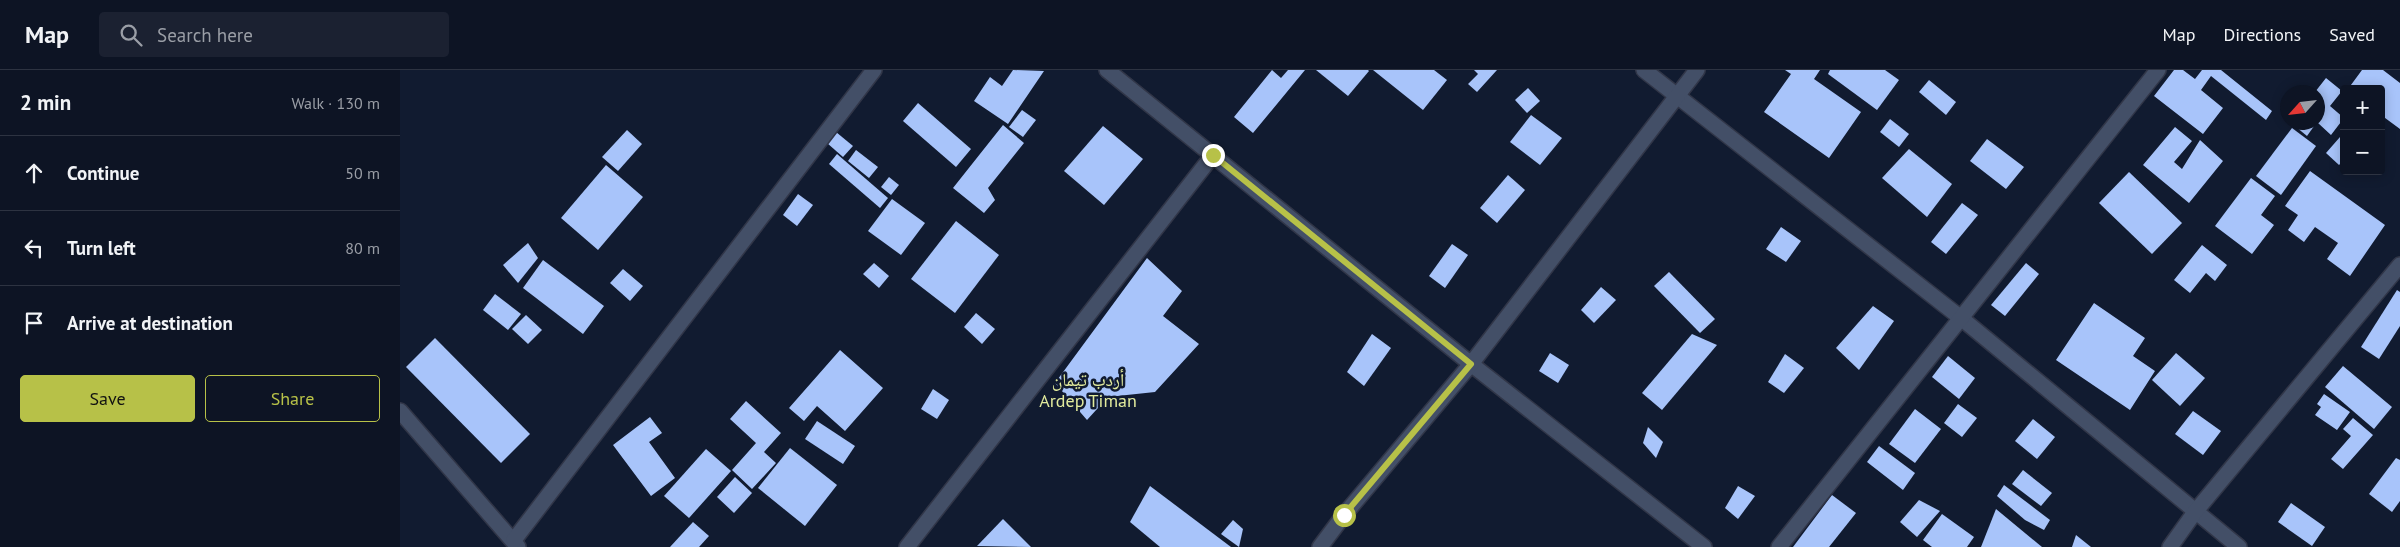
<!DOCTYPE html>
<html lang="en">
<head>
<meta charset="utf-8">
<style>
	:root { --surface:#0d1424; --page:#1b2131; --text:#f1f3f6; --muted:#9a9ea6; --line:#2d3341; --accent:#b7c148 }
	body { margin:0; font-family:"PT Sans","Noto Naskh Arabic",sans-serif; background:var(--page); color:var(--text) }
	.controls { position:absolute; right:15px; top:15px; display:grid; overflow:hidden; border-radius:5px; box-shadow:0 2px 12px #0003 }
	.controls button { width:45px; height:45px; display:grid; place-items:center; padding:0; border:0; border-bottom:1px solid var(--line); background:var(--surface); color:var(--text); font:25px sans-serif }
	.compass { position:absolute; left:1880px; top:15px; width:45px; height:45px; border-radius:50%; background:var(--surface); box-shadow:0 2px 12px #0003; rotate:243deg }
	.stop { position:absolute; width:15px; height:15px; margin:-11px; border:4px solid #b7c148; border-radius:50%; background:#fff }
	.stop.end { background:#b7c148; border-color:#fff; box-shadow:0 1px 5px #0008 }
	.list { margin:0; padding:0; list-style:none }
	h2 { display:flex; justify-content:space-between; align-items:center; height:65px; margin:0; padding:0 20px; font-size:21px }
	h2 small { font-size:16px; font-weight:400; color:var(--muted) }
	.list li { display:grid; grid-template-columns:32px 1fr auto; gap:15px; align-items:center; box-sizing:border-box; height:75px; padding:0 20px; border-top:1px solid var(--line) }
	.list b { display:block; font-size:19px; white-space:nowrap }
	.list em { font-size:16px; font-style:normal; color:var(--muted) }
	.actions { display:flex; gap:10px; padding:15px 20px }
	.actions a { flex:1; padding:11px 0; border:1px solid var(--accent); border-radius:5px; text-align:center; font-size:18px; color:var(--accent) }
	.actions .main { background:var(--accent); color:#111 }
	.icon { flex:none; width:28px; height:28px; fill:none; stroke:currentColor; stroke-width:2; stroke-linecap:round; stroke-linejoin:round }
	.map { position:relative; flex:none; width:2000px; height:477px; overflow:hidden }
	header { display:flex; align-items:center; gap:30px; box-sizing:border-box; height:70px; padding:0 25px; background:var(--surface); border-bottom:1px solid var(--line) }
	header strong { font-size:24px }
	nav { display:flex; gap:28px; margin-inline-start:auto; font-size:18px }
	.search { width:350px; height:45px; background:var(--page); display:flex; align-items:center; gap:12px; box-sizing:border-box; padding:0 18px; border-radius:5px; color:var(--muted); font-size:19px }
	main { display:flex }
	aside { flex:1; background:var(--surface) }
	.map>svg:first-child { display:block }
</style>
</head>
<body>
<header>
<strong>Map</strong>
<div class="search"><svg class="icon" aria-label="search" viewBox="0 0 24 24"><circle cx="10" cy="10" r="6"/><path d="M15 15l6 6"/></svg>Search here</div>
<nav><a>Map</a><a>Directions</a><a>Saved</a></nav>
</header>
<main>
<aside>
<h2>2 min<small>Walk · 130 m</small></h2>
<ul class="list">
<li><svg class="icon" aria-label="ahead" viewBox="0 0 24 24"><path d="M12 20V5M6 11l6-6 6 6"/></svg><div><b>Continue</b></div><em>50 m</em></li>
<li><svg class="icon" aria-label="left" viewBox="0 0 24 24"><path d="M17 20v-9H6M10 6l-5 5 5 5"/></svg><div><b>Turn left</b></div><em>80 m</em></li>
<li><svg class="icon" aria-label="arrive" viewBox="0 0 24 24"><path d="M6 21V4h12l-3 4 3 4H6"/></svg><div><b>Arrive at destination</b></div></li>
</ul>
<div class="actions"><a class="main">Save</a><a>Share</a></div>
</aside>
<div class="map">
<svg width="2000" height="477" viewBox="0 0 2000 477">
	<rect width="100%" height="100%" fill="#111b30"/>
	<g fill="#a8c4fa">
		<polygon points="613,0 644,1 608,54 574,31 590,7 602,16"/>
		<polygon points="872,0 881,8 888,0 905,0 853,63 834,47"/>
		<polygon points="916,0 968,0 969,1 948,26"/>
		<polygon points="973,0 1034,0 1047,10 1023,40"/>
		<polygon points="1074,0 1097,0 1077,22 1068,14 1078,4"/>
		<polygon points="1385,0 1420,0 1414,9 1461,42 1429,88 1364,42 1391,4"/>
		<polygon points="1430,0 1485,0 1499,10 1477,40 1428,4"/>
		<polygon points="1774,0 1783,0 1795,9 1802,0 1821,0 1872,41 1866,50 1811,6 1801,20 1823,38 1803,64 1754,26"/>
		<polygon points="1962,0 1983,0 2000,13 2000,59 1981,45 1981,19 1948,19"/>
		<polygon points="1926,8 1942,21 1930,36 1944,48 1931,65 1918,53 1918,22 1915,22"/>
		<polygon points="1529,10 1556,32 1546,45 1519,22"/>
		<polygon points="1128,18 1140,31 1127,43 1115,30"/>
		<polygon points="518,33 571,79 556,97 503,51"/>
		<polygon points="622,40 636,50 623,67 609,57"/>
		<polygon points="1131,45 1162,68 1140,95 1110,72"/>
		<polygon points="1490,49 1509,64 1499,77 1480,62"/>
		<polygon points="1890,52 1917,52 1907,66"/>
		<polygon points="603,55 624,73 588,118 595,130 584,143 553,118"/>
		<polygon points="703,56 743,89 704,135 664,101"/>
		<polygon points="1775,57 1792,71 1774,92 1782,99 1800,70 1823,91 1789,133 1743,95"/>
		<polygon points="1892,58 1916,76 1881,125 1856,106"/>
		<polygon points="227,60 242,74 218,101 202,87"/>
		<polygon points="436,62 453,76 443,87 427,73"/>
		<polygon points="1940,67 1944,71 1944,90 1939,95 1926,83"/>
		<polygon points="1587,69 1624,97 1606,119 1570,91"/>
		<polygon points="1509,79 1552,114 1527,147 1482,108"/>
		<polygon points="456,80 478,97 469,108 448,91"/>
		<polygon points="437,84 488,128 480,138 429,94"/>
		<polygon points="206,95 243,127 198,180 161,148"/>
		<polygon points="1910,101 1985,155 1950,206 1927,189 1938,173 1915,157 1904,172 1888,160 1898,145 1885,136"/>
		<polygon points="1729,102 1782,153 1752,184 1699,133"/>
		<polygon points="1108,105 1125,120 1097,153 1080,138"/>
		<polygon points="489,107 499,115 491,125 481,117"/>
		<polygon points="1851,108 1875,126 1861,145 1874,155 1852,184 1815,156"/>
		<polygon points="398,124 413,135 397,156 383,145"/>
		<polygon points="492,129 525,153 501,185 468,161"/>
		<polygon points="1562,133 1578,145 1546,184 1531,172"/>
		<polygon points="556,151 599,185 555,243 511,209"/>
		<polygon points="1381,157 1401,171 1386,192 1366,179"/>
		<polygon points="128,173 138,188 118,213 103,195"/>
		<polygon points="1052,174 1068,185 1045,218 1029,206"/>
		<polygon points="1802,175 1827,195 1815,211 1806,203 1790,223 1774,210"/>
		<polygon points="747,188 782,221 763,246 799,274 755,322 708,327 687,350 655,313"/>
		<polygon points="143,190 204,236 183,264 123,218"/>
		<polygon points="474,193 489,206 479,218 463,204"/>
		<polygon points="1626,193 1639,204 1605,246 1591,235"/>
		<polygon points="223,199 243,216 230,231 210,213"/>
		<polygon points="1269,202 1315,249 1300,263 1254,216"/>
		<polygon points="1201,217 1216,230 1194,253 1181,240"/>
		<polygon points="1997,220 2000,222 2000,256 1979,289 1961,277"/>
		<polygon points="95,224 121,244 108,260 83,240"/>
		<polygon points="1694,233 1745,268 1733,286 1755,301 1730,340 1656,290"/>
		<polygon points="1473,236 1494,251 1459,300 1436,278"/>
		<polygon points="576,243 595,259 582,274 564,257"/>
		<polygon points="126,245 142,260 128,274 112,259"/>
		<polygon points="972,264 991,278 964,316 947,302"/>
		<polygon points="1292,264 1317,275 1262,340 1242,323"/>
		<polygon points="35,268 130,364 101,393 6,297"/>
		<polygon points="440,280 483,318 445,361 417,336 404,351 389,338"/>
		<polygon points="1150,283 1169,295 1158,313 1139,301"/>
		<polygon points="1776,283 1805,308 1780,336 1752,310"/>
		<polygon points="1385,284 1404,298 1384,323 1368,312"/>
		<polygon points="1548,286 1575,308 1559,329 1532,307"/>
		<polygon points="1943,296 1992,337 1974,359 1925,317"/>
		<polygon points="533,319 549,330 537,349 521,339"/>
		<polygon points="1924,324 1950,342 1937,360 1915,345 1921,337 1917,334"/>
		<polygon points="346,331 381,363 364,382 376,393 352,419 332,400 356,373 330,349"/>
		<polygon points="1558,334 1577,348 1562,367 1544,353"/>
		<polygon points="1515,339 1541,359 1515,393 1489,374"/>
		<polygon points="1793,341 1821,361 1803,385 1775,364"/>
		<polygon points="250,347 262,363 249,372 275,408 251,426 213,375"/>
		<polygon points="1953,348 1973,365 1943,399 1931,389 1951,366 1943,359"/>
		<polygon points="1633,349 1655,367 1637,389 1615,371"/>
		<polygon points="417,351 455,376 443,394 405,369"/>
		<polygon points="1248,357 1263,372 1256,388 1243,373"/>
		<polygon points="1479,376 1515,403 1503,420 1467,392"/>
		<polygon points="390,378 437,415 405,456 358,418"/>
		<polygon points="306,379 331,401 289,448 264,426"/>
		<polygon points="1996,388 2000,390 2000,431 1992,442 1969,424"/>
		<polygon points="1623,400 1652,423 1641,436 1612,414"/>
		<polygon points="335,407 352,423 334,443 317,427"/>
		<polygon points="1604,415 1650,450 1644,460 1625,450 1597,426"/>
		<polygon points="750,416 831,477 760,477 730,452"/>
		<polygon points="1338,416 1355,426 1338,449 1325,438"/>
		<polygon points="1432,425 1456,443 1429,477 1393,477"/>
		<polygon points="1519,430 1540,441 1517,467 1500,452"/>
		<polygon points="1891,433 1925,457 1912,476 1878,452"/>
		<polygon points="1596,439 1642,477 1581,477"/>
		<polygon points="1542,444 1574,467 1567,477 1532,477 1523,470"/>
		<polygon points="603,449 631,477 577,476"/>
		<polygon points="833,450 843,459 839,477 821,464"/>
		<polygon points="293,452 309,466 299,477 270,477"/>
		<polygon points="1676,465 1691,477 1672,477"/>
	</g>
	<g fill="none" stroke-linecap="round" stroke-linejoin="round">
		<g stroke="#313648" stroke-width="18">
			<g id="street">
				<polyline points="707,0 1071,294 1304,477"/>
				<polyline points="1244,0 1561,248 1839,477"/>
				<polyline points="0,341 118,477"/>
				<polyline points="114,470 474,0"/>
				<polyline points="507,477 813,85"/>
				<polyline points="920,477 944,445 1071,294 1297,0"/>
				<polyline points="1379,477 1758,0"/>
				<polyline points="1770,477 1795,442 2000,195"/>
			</g>
		</g>
		<use href="#street" stroke="#434f67" stroke-width="15"/>
	</g>
	<g fill="none" stroke-linecap="round" stroke-linejoin="round">
		<polyline stroke="#b7c148" stroke-width="6" points="813,85 1071,294 944,445"/>
	</g>
	<g text-anchor="middle" dominant-baseline="central" stroke-width="5" stroke-linejoin="round" paint-order="stroke">
		<g font-size="18" fill="#e2eb9d" stroke="#111b30">
			<text x="688" y="309">أردب تيمان<tspan x="688" dy="21">Ardep Timan</tspan></text>
		</g>
	</g>
</svg>
<div class="controls">
<button>+</button>
<button>−</button>
</div>
<svg class="compass" viewBox="-18 -18 36 36"><path d="M0-13l5 13h-10z" fill="#e53935"/><path d="M0 13l5-13h-10z" fill="#9a9ea6"/></svg>
<div class="stop" style="left:944px;top:445px"></div>
<div class="stop end" style="left:813px;top:85px"></div>
</div>
</main>
</body>
</html>
